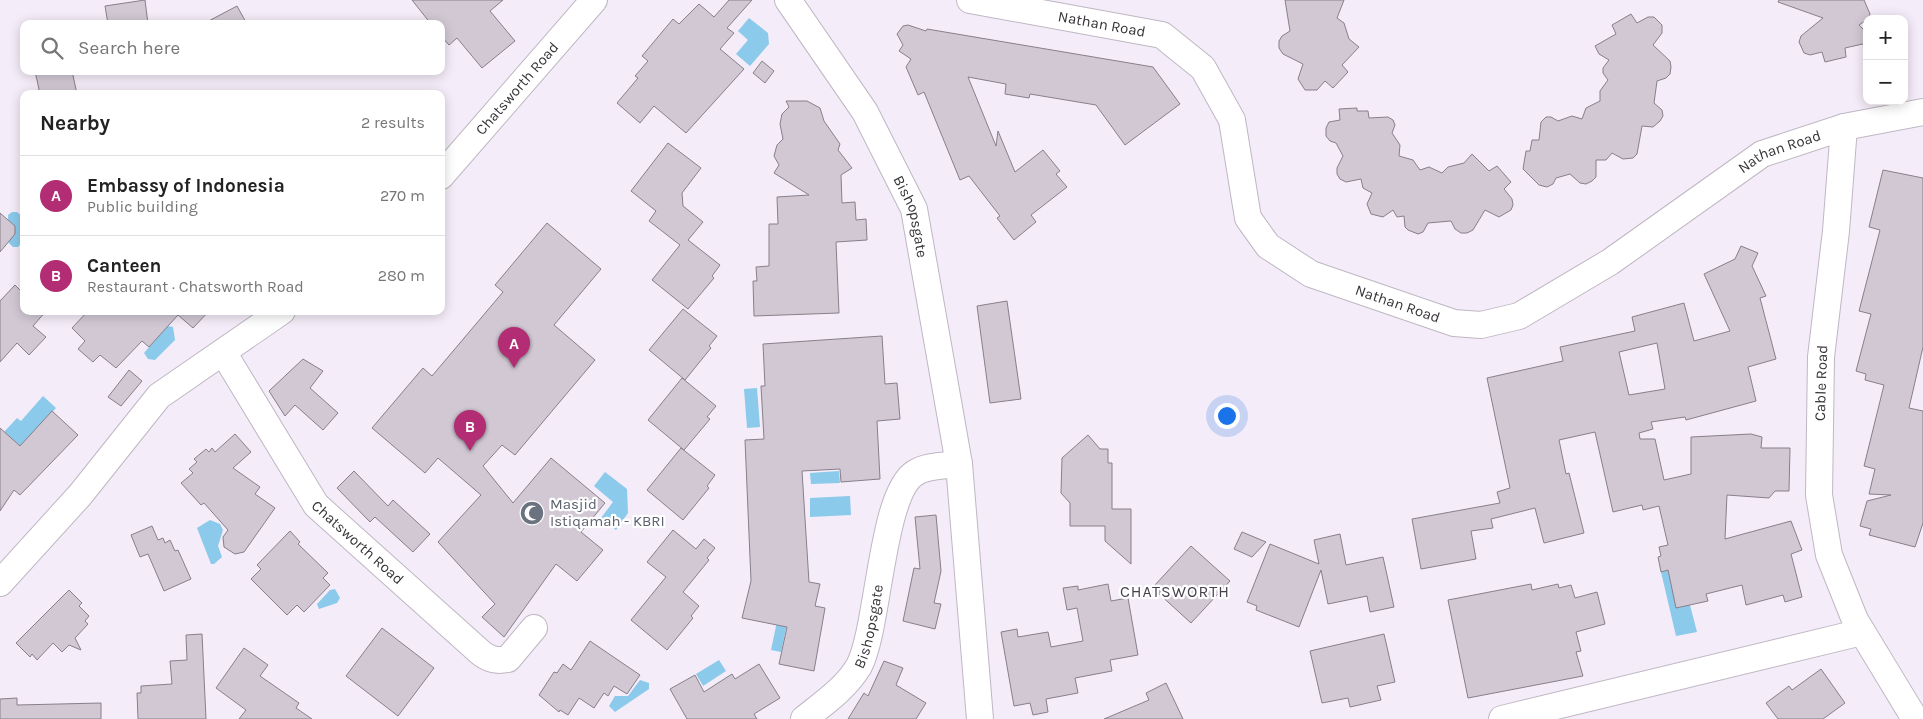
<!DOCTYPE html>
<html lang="en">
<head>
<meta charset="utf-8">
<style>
	:root { --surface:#fff; --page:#f6f6f6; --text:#222; --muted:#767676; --line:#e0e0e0; --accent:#b22d73 }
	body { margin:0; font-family:Karla,sans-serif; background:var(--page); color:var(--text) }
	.controls { position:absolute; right:15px; top:15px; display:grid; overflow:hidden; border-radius:10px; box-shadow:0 2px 12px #0003 }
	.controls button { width:45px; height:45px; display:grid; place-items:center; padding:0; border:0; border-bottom:1px solid var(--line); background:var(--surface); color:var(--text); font:25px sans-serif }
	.you { position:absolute; left:1226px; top:415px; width:18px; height:18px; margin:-12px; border:4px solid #fff; border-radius:50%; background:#1a73e8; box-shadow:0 0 0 8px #1a73e833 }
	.badge { display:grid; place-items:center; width:32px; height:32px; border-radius:50%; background:var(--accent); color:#fff; font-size:16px; font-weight:700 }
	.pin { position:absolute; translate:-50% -41px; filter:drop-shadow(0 1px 2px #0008) }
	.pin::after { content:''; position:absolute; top:26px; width:18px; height:15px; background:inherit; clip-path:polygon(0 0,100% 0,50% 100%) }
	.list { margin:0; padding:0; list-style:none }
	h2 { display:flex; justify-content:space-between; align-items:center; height:65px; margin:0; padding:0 20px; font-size:21px }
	h2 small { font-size:16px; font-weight:400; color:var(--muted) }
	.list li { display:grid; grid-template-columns:32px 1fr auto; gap:15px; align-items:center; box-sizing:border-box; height:80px; padding:0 20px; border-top:1px solid var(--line) }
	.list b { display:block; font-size:19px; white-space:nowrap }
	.list p { margin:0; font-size:16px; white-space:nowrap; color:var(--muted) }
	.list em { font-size:16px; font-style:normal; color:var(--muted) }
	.icon { flex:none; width:28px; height:28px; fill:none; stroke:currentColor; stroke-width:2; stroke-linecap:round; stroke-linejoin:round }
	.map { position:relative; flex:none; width:1923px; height:719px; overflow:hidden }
	.search { position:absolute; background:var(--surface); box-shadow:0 2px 12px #0003; left:20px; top:20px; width:425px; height:55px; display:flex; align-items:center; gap:12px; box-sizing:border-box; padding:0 18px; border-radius:10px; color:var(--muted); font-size:19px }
	.panel { position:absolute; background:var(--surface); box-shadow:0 2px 12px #0003; left:20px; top:90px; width:425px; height:225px; border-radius:10px }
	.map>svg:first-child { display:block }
</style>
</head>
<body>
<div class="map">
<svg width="1923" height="719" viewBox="0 0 1923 719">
	<rect width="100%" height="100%" fill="#f4ecf8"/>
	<g fill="#8bcaeb">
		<polygon points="749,18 768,33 769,44 750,66 736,54 748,40 738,31"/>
		<polygon points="12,212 17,212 24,218 24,240 18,247 13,247 7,241 15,234 15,226 8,220 8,215"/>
		<polygon points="167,326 173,327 175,340 155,360 148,359 144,353"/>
		<polygon points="757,388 760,427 747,428 744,389"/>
		<polygon points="43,396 56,408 20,446 4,432 17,418 21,421"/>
		<polygon points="839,471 840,483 811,484 810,473"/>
		<polygon points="605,472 627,489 628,513 616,530 601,518 613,502 594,486"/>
		<polygon points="850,496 851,515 810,517 810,498"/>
		<polygon points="210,520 220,524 223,530 218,546 222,557 214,564 211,564 197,528"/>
		<polygon points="1668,570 1676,607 1690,605 1697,632 1676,636 1661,572"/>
		<polygon points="335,589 340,598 337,603 319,609 317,604 330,590"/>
		<polygon points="779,612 789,614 781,652 771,650"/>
		<polygon points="719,660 726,671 703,686 696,674"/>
		<polygon points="640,680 649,683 649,689 615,712 609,706 615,696 628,696"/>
	</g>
	<g fill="#d1c8d4" stroke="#877f89" fill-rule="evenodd">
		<polygon points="145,0 148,24 108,24 105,6"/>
		<polygon points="412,0 503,0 490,11 515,41 482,68 457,38 449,45 441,36 441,24 431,24"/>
		<polygon points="729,0 752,0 727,28 734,33 720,49 744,69 686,133 654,106 640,123 617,103 638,78 635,76 648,61 642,56 673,19 679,24 699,4 714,17"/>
		<polygon points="1285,0 1344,0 1337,18 1344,23 1349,39 1359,47 1342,65 1348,72 1333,88 1325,81 1317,90 1305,90 1298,79 1303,64 1283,54 1279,48 1279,41 1282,36 1290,31"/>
		<polygon points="1779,0 1864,0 1870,14 1868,19 1859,25 1867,33 1867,43 1845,48 1846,57 1825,62 1822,52 1810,55 1804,53 1799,42 1801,36 1823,18 1778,2"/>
		<polygon points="237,6 247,24 203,24"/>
		<polygon points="1631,14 1637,23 1648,17 1654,17 1662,25 1662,33 1653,45 1670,61 1671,67 1670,74 1666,78 1657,81 1654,103 1662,110 1663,116 1660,121 1653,127 1642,126 1637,154 1633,158 1623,159 1612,153 1606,160 1596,160 1596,177 1592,181 1586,184 1580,183 1570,174 1556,178 1553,184 1547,187 1539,185 1523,169 1526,151 1530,151 1532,140 1539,140 1541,122 1546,117 1551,117 1558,121 1572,116 1582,119 1586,108 1600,101 1600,91 1608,80 1603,73 1603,68 1609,60 1599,54 1595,46 1616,34 1612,25"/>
		<polygon points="908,25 926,31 927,29 1153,67 1180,104 1125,145 1096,105 1030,94 1029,98 1005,94 1006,84 968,77 996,146 998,131 1015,172 1043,150 1060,171 1056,174 1067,187 1031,215 1036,222 1014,240 997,218 1000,216 969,176 960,180 924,92 918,95 906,67 911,59 899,51 903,45 897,34 903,26"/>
		<polygon points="762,61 774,71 765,83 753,73"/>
		<polygon points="35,71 72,71 77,94 40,94"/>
		<polygon points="786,101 807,101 820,108 824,121 840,144 838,150 852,168 841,175 842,203 855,202 856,220 866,219 867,240 836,242 839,313 754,316 753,281 757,281 756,267 769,266 769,224 778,224 777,197 809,195 774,173 779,165 774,156 777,145 783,139 780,124 782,114 789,107"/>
		<polygon points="1357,108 1357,111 1368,111 1369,118 1388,117 1393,120 1395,125 1392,133 1400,145 1399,156 1413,160 1420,170 1429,167 1442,173 1448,167 1464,163 1472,154 1489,171 1497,166 1511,182 1504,189 1512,199 1513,205 1511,210 1499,217 1485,210 1473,230 1467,233 1461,233 1455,229 1451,221 1428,223 1423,232 1418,234 1408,230 1405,227 1404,216 1397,217 1393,210 1383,217 1371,214 1367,204 1372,193 1363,188 1361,179 1346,182 1340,179 1337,174 1337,168 1343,156 1336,143 1330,141 1326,136 1326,128 1329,122 1340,120 1339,109"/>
		<polygon points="668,143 701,168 682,193 683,206 703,222 688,240 720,265 712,276 714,278 688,309 652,280 680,245 649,221 656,211 631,191"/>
		<polygon points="1883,170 1923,178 1923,347 1909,408 1923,411 1923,523 1915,547 1869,535 1871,529 1860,526 1867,501 1891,495 1869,494 1875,469 1864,466 1884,385 1865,380 1866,374 1856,371 1871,314 1859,311 1880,230 1869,227"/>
		<polygon points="0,213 15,226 15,234 0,252"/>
		<polygon points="547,223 601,269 554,325 595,360 515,455 502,445 483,466 513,503 551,458 605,503 581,532 603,550 577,581 556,564 504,637 482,617 495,604 438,542 481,495 438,458 425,473 372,428 423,368 432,376 503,292 495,285"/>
		<path d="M1741 246 1758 253 1752 266 1766 296 1760 298 1776 359 1748 367 1756 401 1686 420 1685 417 1651 422 1653 429 1639 433 1640 439H1655L1664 480 1691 474V437L1751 434 1762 437 1761 448H1790L1789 491H1775L1769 498 1727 495 1725 539 1791 521 1802 550 1791 554 1802 597 1785 602 1783 595 1746 605 1742 585 1706 594 1708 601 1676 608 1668 570 1661 572 1658 557 1661 556 1659 547 1668 545 1659 506 1643 510 1642 505 1613 512 1595 432 1559 440 1566 474 1569 473 1584 533 1544 543 1535 508 1491 519 1493 528 1471 531 1476 559 1421 569 1412 519 1500 503 1497 492 1510 488 1487 378 1563 361 1560 347 1635 331 1632 317 1684 303 1694 341 1730 331 1704 274 1735 259ZM1657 343 1665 389 1629 395 1619 352Z"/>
		<polygon points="15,285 24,294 24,311 46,311 33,326 46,337 29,355 17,343 0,362 0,301"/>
		<polygon points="1007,301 1021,399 990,403 977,306"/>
		<polygon points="683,309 717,336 709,346 711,348 685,380 649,350"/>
		<polygon points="88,311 209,311 193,328 178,315 149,347 142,341 116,368 100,355 93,362 78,349 85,341 72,328"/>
		<polygon points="882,336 885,384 897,383 900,419 877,421 880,479 841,482 840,469 802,471 809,582 820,584 815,606 825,608 814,671 779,664 787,627 742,618 751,581 745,440 764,439 761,386 765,386 763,344"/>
		<polygon points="303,359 323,371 310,388 338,413 323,430 295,405 285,416 269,391"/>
		<polygon points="129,370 142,381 121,406 108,397"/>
		<polygon points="682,378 716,406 707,417 710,419 684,450 648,420"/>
		<polygon points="52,411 78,435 20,495 14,490 0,511 0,428 20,446"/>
		<polygon points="235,434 251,452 233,468 260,487 255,494 275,508 244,552 235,554 224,547 223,537 228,530 204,503 201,505 181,483 193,473 189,469 197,462 194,459 206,449 209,452 212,448 215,452"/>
		<polygon points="1088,435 1100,449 1108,449 1108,463 1112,463 1112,509 1131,509 1131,564 1105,541 1105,526 1070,526 1070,503 1061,493 1062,458"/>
		<polygon points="681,448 715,475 707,486 709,488 683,520 647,490"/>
		<polygon points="354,471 388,506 393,500 430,534 413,552 375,517 370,522 337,488"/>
		<polygon points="936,515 941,571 934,603 941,604 935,629 903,621 914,568 920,569 915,517"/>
		<polygon points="152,526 158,540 163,538 165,543 170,540 175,551 178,550 191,579 164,591 148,554 140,557 131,535"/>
		<polygon points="673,530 696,549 704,539 715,548 707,558 709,560 683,592 699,606 691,616 693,618 667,650 631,620 666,577 647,562"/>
		<polygon points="290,531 300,542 298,544 328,573 323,578 330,585 304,612 297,605 287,615 251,579 261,569 257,565"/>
		<polygon points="1242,532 1266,542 1252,557 1234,549"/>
		<polygon points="1340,534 1346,565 1383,557 1394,607 1370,612 1367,596 1328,604 1321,570 1299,627 1256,610 1257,606 1247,602 1270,544 1319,564 1314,540"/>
		<polygon points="1191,546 1230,581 1191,623 1157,592 1161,592 1154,586"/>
		<polygon points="1108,584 1111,601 1128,598 1138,655 1110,660 1112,671 1075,678 1078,693 1046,699 1048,712 1033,715 1030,703 1014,706 1001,632 1017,629 1018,637 1048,632 1051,647 1083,641 1077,608 1067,610 1063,588 1078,586 1078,590"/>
		<polygon points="1531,584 1532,590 1558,584 1559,588 1571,585 1575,598 1597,592 1605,624 1576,632 1581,651 1576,652 1583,676 1468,698 1448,600"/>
		<polygon points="69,590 82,603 79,606 89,616 85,621 88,624 75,638 81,650 69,645 62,652 53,643 37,660 32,654 30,657 16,643"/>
		<polygon points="382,628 434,668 398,716 346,676"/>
		<polygon points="202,634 206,719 138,719 137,693 141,693 141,686 172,684 170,661 187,660 186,635"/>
		<polygon points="1384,634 1395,682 1377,686 1381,700 1350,707 1348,698 1322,703 1310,651"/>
		<polygon points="590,641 640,675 627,694 614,686 608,696 604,693 594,708 579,698 568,715 560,710 559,712 539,695 554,672 557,673 563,664 571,670"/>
		<polygon points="244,648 268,665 260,676 299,703 296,708 312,719 239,719 246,710 216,688"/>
		<polygon points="884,661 903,668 896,685 926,703 916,719 848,719 864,693 868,696"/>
		<polygon points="759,664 780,698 754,714 757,719 687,719 670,689 695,675 704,692 732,674 735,679"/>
		<polygon points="1821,669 1845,703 1823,719 1778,719 1766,703 1789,686 1792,690"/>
		<polygon points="1166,683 1183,719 1104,719 1149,700 1146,693"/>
		<polygon points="17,698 17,705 101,703 101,719 0,719 0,699"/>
	</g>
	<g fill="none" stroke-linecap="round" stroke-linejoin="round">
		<g stroke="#bfb7c3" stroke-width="28">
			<g id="minor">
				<path id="s1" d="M788 0 865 112 914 209 959 464 980 719"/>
				<path id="s2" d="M970 0 1162 35 1203 68 1232 120 1248 218 1268 246 1311 274 1454 323 1481 325 1519 316 1610 262 1762 154 1844 127 1923 112"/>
				<polyline points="1844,127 1836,231 1821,357 1819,495 1829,555 1855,620 1915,719"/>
				<path id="s3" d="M441 176 594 0"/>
				<path id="s4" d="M223 352 316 505 481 653C490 660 497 661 508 659L534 628"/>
				<polyline points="0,583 80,495 159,396 282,311"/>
				<path id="s5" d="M804 719C824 703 846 688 859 666 879 628 881 494 915 473 927 465 945 466 959 464"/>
				<polyline points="1502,719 1862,632"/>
			</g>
		</g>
		<use href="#minor" stroke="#fff" stroke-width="26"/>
	</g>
	<defs>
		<g id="mosque-disc" transform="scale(1.25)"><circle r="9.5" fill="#6b7280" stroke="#fff"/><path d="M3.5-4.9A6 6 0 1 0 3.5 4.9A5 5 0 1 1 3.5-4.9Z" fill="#fff"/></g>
	</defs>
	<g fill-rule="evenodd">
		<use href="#mosque-disc" x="532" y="513"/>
	</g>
	<g text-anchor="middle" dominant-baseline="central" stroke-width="4.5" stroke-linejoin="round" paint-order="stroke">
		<g font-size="15" fill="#373338" stroke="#fff">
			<text stroke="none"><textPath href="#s2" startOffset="134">Nathan Road</textPath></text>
			<text stroke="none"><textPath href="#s3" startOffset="116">Chatsworth Road</textPath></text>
			<text stroke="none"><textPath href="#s2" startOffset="1019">Nathan Road</textPath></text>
			<text stroke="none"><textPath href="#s1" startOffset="251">Bishopsgate</textPath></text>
			<text stroke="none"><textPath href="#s2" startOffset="584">Nathan Road</textPath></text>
			<text transform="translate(1821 383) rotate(-88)">Cable Road</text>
			<text stroke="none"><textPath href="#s4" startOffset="235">Chatsworth Road</textPath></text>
			<text stroke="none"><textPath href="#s5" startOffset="118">Bishopsgate</textPath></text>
		</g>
		<g font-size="15" fill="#5b616d" stroke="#fff" text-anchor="start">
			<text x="550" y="504">Masjid<tspan x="550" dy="17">Istiqamah - KBRI</tspan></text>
		</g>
		<g font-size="16" letter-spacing="1" fill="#46404a" stroke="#fff">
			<text x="1175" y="591">CHATSWORTH</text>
		</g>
	</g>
</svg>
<div class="controls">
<button>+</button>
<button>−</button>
</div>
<div class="you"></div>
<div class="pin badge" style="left:514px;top:368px">A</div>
<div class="pin badge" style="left:470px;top:451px">B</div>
<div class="search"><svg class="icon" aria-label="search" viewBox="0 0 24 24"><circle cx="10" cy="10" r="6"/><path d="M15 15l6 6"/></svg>Search here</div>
<section class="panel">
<h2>Nearby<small>2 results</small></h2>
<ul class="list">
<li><span class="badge">A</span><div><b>Embassy of Indonesia</b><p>Public building</p></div><em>270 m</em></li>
<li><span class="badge">B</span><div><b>Canteen</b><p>Restaurant · Chatsworth Road</p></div><em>280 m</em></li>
</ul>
</section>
</div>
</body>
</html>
